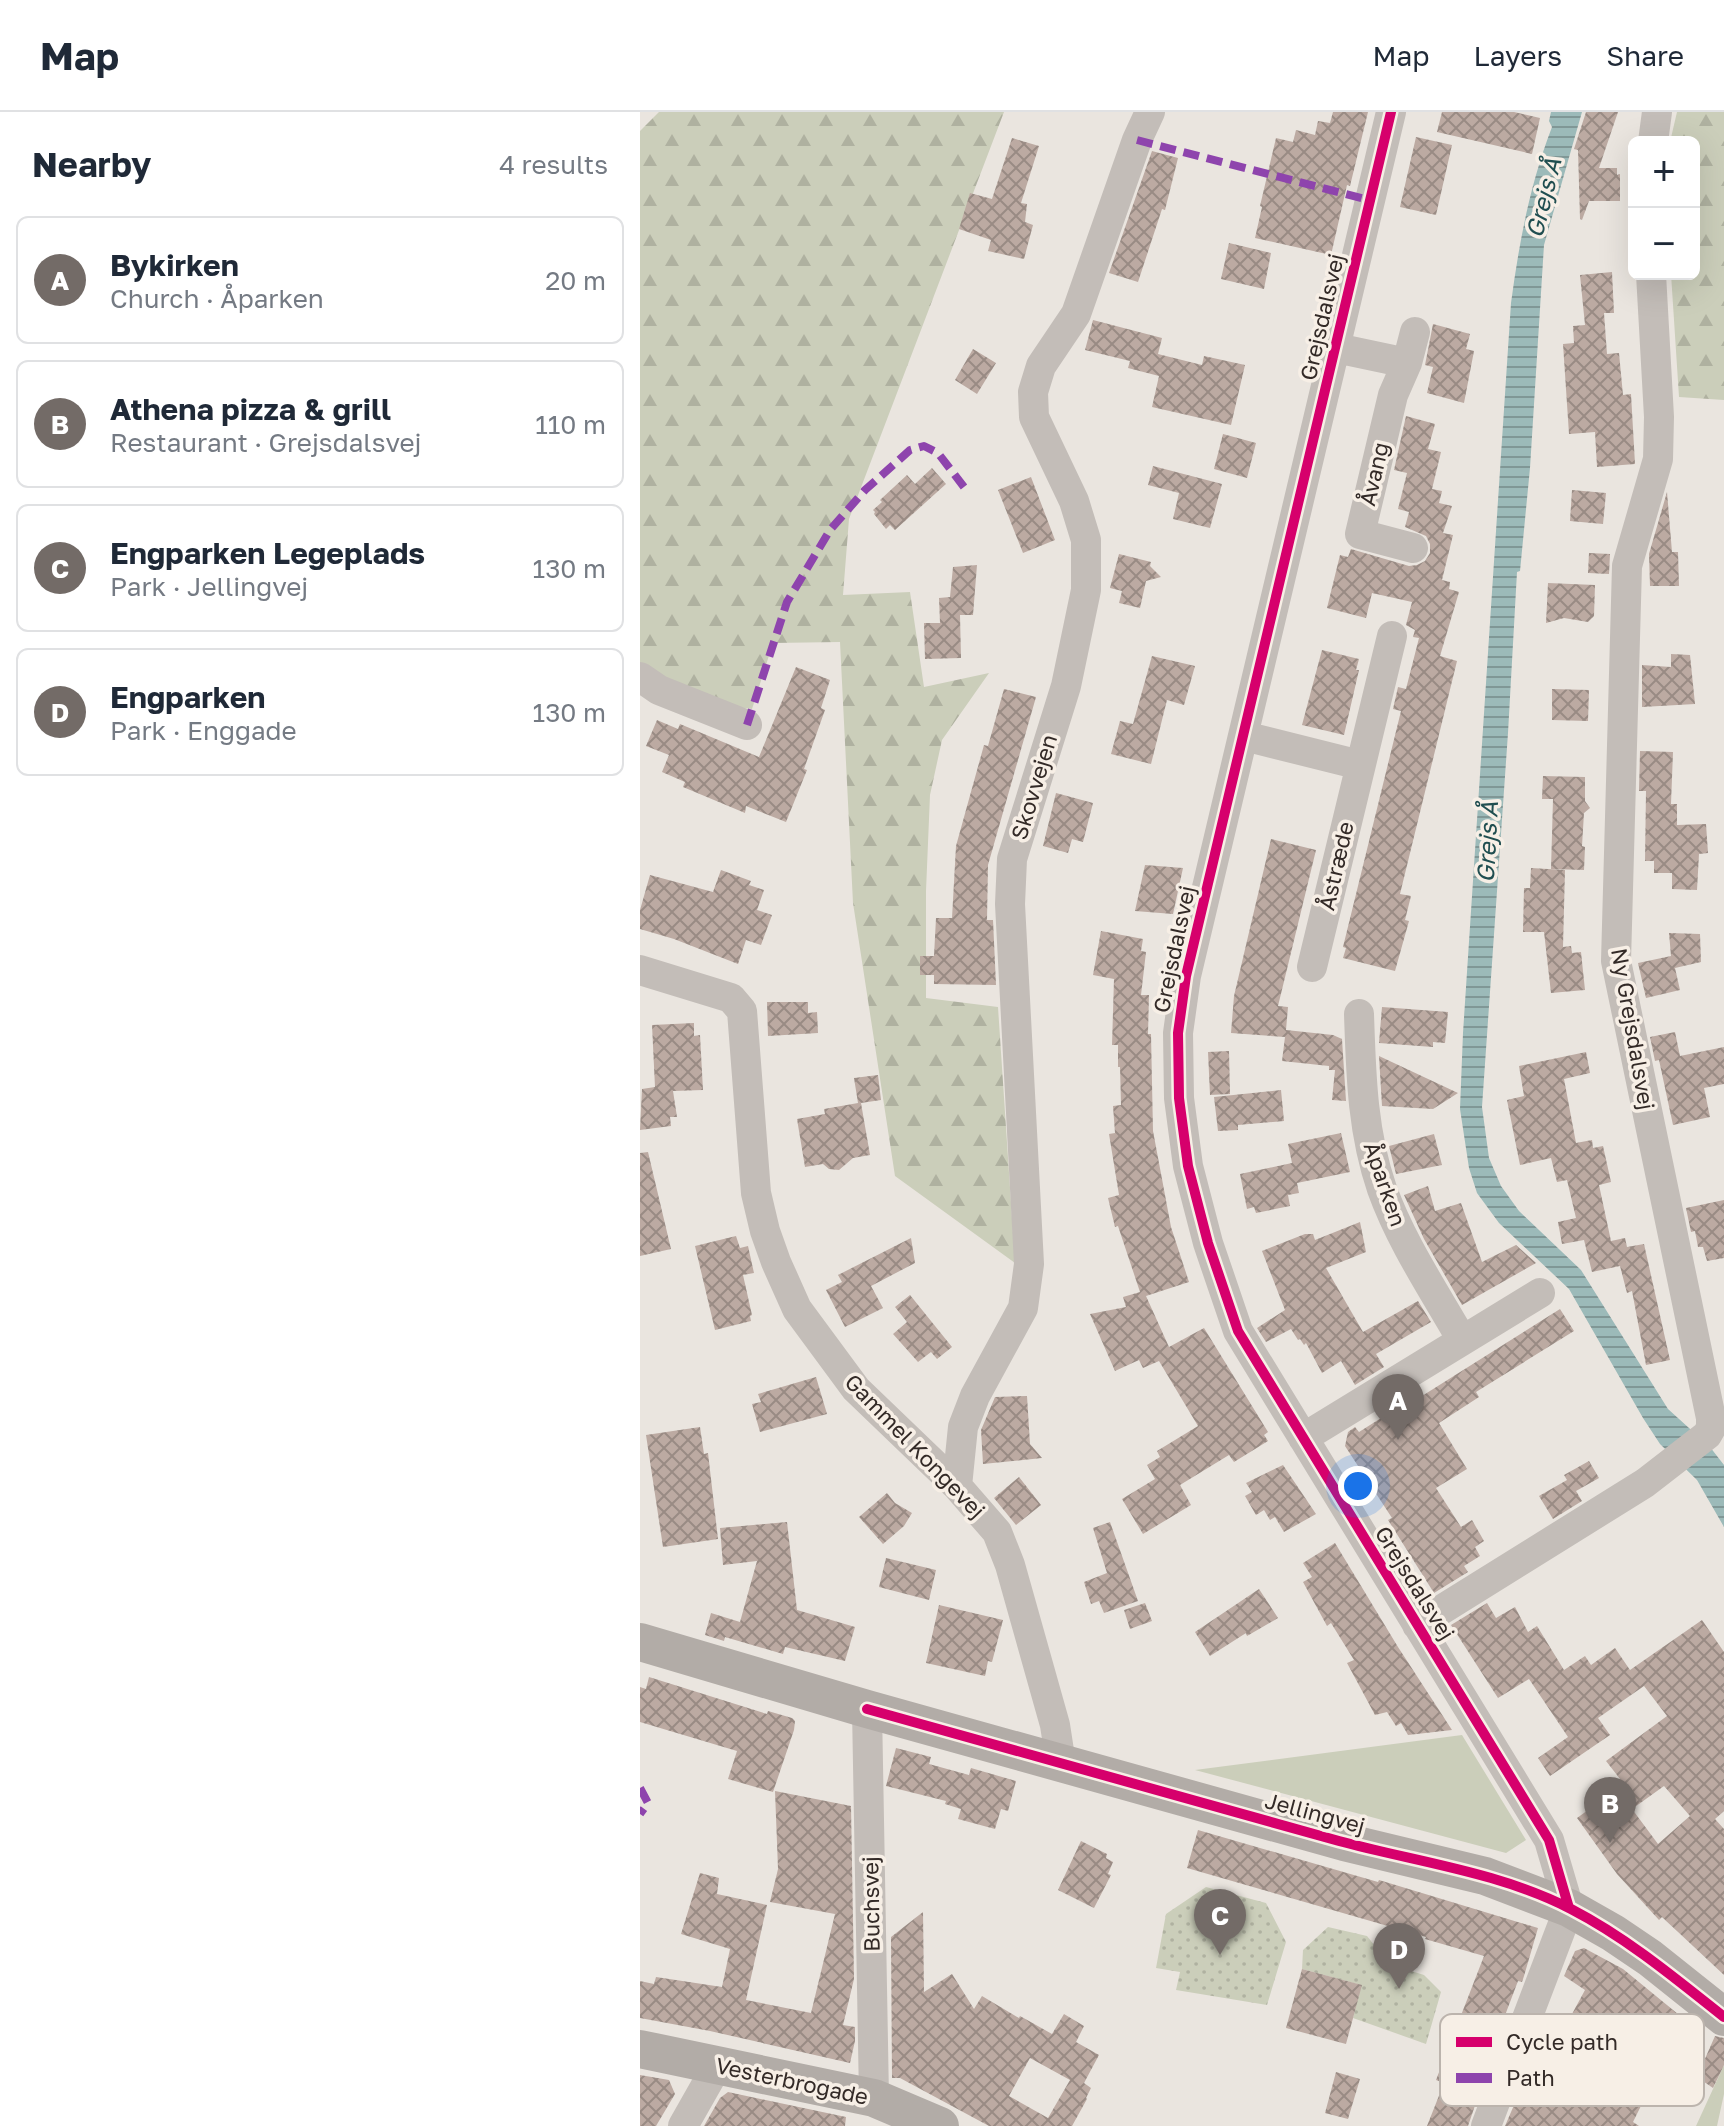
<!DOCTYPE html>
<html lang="en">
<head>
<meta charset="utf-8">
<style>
	body { margin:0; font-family:"Golos Text",sans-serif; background:#f6f6f7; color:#1f2937 }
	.controls { position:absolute; right:24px; top:24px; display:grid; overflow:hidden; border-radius:12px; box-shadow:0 8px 32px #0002 }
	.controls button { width:72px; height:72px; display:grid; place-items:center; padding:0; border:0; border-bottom:2px solid #e0e1e3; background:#fff; color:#1f2937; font:40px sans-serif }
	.you { position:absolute; left:718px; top:1374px; width:28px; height:28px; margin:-20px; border:6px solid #fff; border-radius:50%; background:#1a73e8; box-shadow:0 0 0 12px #1a73e833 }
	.badge { display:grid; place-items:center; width:52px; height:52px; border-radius:50%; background:#736b67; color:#fff; font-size:26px; font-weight:700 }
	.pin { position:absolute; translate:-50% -66px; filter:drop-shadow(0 2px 4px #0008) }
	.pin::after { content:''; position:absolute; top:42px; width:28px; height:24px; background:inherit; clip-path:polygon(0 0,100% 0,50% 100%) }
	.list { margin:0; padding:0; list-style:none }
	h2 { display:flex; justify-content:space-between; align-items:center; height:104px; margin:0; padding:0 32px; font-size:34px }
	h2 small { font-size:26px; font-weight:400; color:#747a83 }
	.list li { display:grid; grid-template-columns:52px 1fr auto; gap:24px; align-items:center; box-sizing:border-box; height:128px; margin:0 16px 16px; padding:0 16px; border:2px solid #e0e1e3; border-radius:12px }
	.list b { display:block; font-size:30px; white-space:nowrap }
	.list p { margin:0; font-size:26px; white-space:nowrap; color:#747a83 }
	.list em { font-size:26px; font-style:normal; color:#747a83 }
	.map { position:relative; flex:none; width:1084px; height:2014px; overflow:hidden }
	header { display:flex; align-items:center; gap:48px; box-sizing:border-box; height:112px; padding:0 40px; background:#fff; border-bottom:2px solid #e0e1e3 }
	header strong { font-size:38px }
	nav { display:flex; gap:44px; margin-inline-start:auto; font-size:28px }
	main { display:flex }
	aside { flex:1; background:#fff }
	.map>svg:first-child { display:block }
	.green { fill:#cbceba }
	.forest { fill:url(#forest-firs) }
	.park { fill:url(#park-dots) }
	.water { fill:url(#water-rules) }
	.building { fill:url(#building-cross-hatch); fill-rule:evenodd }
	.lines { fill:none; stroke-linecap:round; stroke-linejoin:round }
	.minor { stroke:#c3bdb8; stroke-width:30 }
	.major { stroke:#b2aca7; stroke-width:38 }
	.quiet { stroke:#8e44ad; stroke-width:8; stroke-dasharray:16 8; stroke-linecap:butt }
	.cycleway-casing { stroke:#f7efe6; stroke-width:15 }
	.cycleway { stroke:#d6006c; stroke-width:10 }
	.labels { text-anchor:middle; stroke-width:7; stroke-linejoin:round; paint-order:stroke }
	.street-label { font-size:22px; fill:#332a27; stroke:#f7efe6 }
	.water-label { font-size:24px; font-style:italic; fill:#204e50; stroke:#f7efe6 }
	.key { fill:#f7efe6; stroke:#bcb4ad; stroke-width:2 }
	.key-label { font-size:22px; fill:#332a27 }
</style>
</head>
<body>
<header>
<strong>Map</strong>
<nav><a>Map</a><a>Layers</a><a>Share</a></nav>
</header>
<main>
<aside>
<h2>Nearby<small>4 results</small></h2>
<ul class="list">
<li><span class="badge">A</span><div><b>Bykirken</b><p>Church · Åparken</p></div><em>20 m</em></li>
<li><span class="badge">B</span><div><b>Athena pizza &amp; grill</b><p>Restaurant · Grejsdalsvej</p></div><em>110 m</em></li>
<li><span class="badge">C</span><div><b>Engparken Legeplads</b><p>Park · Jellingvej</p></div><em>130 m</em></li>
<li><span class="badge">D</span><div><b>Engparken</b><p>Park · Enggade</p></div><em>130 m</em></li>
</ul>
</aside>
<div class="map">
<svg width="1084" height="2014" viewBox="0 0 1084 2014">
	<defs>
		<pattern id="forest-firs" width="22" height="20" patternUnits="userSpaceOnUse" patternTransform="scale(2)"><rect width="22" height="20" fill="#cbceba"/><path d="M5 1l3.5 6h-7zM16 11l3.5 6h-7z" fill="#afb1a0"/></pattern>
		<pattern id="park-dots" width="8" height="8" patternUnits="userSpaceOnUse" patternTransform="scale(2)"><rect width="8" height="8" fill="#cbceba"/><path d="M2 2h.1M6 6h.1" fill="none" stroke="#afb1a0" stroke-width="1.8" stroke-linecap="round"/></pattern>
		<pattern id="water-rules" width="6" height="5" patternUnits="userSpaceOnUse" patternTransform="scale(2)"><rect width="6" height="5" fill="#9cbab9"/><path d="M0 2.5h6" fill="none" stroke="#809796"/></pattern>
		<pattern id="building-cross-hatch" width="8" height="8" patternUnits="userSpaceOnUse" patternTransform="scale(2)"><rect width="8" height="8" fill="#bcaaa2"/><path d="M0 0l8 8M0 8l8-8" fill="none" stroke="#998b84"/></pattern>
	</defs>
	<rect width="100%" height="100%" fill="#eae5df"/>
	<path class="green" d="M822,1623L886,1728L866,1741L555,1658Z
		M1084,1953V1982L1077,2014H1056Z"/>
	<path class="forest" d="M19,0H364L209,407L203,483L270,480L284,575L349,561L302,628L290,683L286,779V886L358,895L375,1151L255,1064L213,791L200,530L133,531L112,597L75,592L8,559L0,550V19Z
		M1037,0H1084V288L1039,285L1031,162H1054V30H1030Z"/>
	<path class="park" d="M566,1775L626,1791L646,1830L627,1893L536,1878L540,1860L516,1856L526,1802Z
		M688,1815L727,1824L749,1852L784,1863L801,1880L786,1932L713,1906L721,1873L662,1857L663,1838Z"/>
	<path class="water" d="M911,0H942L904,133L890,356L880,459L877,460L868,621L842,995L849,1046L861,1074L879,1099L941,1158L1028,1297L1070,1335L1084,1353V1415L1057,1368L1020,1332L1003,1306L929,1177L859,1111L837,1081L829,1056L820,997L823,921L871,191C879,131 890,72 912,15L909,9Z"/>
	<path class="building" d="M693,0H728L710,74L707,73L691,143L615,126L622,95L620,94L636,26L653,30L656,18L675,23L678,9L690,11Z
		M802,0H874L900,6L892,42L797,20Z
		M946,0H978L959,56H977V63L980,62V89H949L942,108L940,107L938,38L934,37Z
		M776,25L812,33L796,103L760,95Z
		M372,26L399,34L381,91L387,92L385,110L393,113L384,147L348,139L351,128L319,117L330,81L352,87Z
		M512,39L538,46L525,98L522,97L498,170L469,161Z
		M589,131L631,141L624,177L581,167Z
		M972,160L974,201H964L967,242L979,241L983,283L991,282L995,352L957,355L955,320L929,322L923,232L934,231L933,214L945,213L940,163Z
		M453,208L522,226L518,242L562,253L564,244L605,253L591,313L512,295L519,264L488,256L490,249L445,238Z
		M793,212L830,222L826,237L834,239L824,291L787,281L793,255L785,253Z
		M333,237L356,251L337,282L315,268Z
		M766,304L795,312L788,337L801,340L792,377L802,379L799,391L812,394L803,421L813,423L802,468L810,470L809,477L819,480L800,544L817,549L760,782L771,784L765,808L769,809L755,859L703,846L706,836L703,835L761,599L753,597L758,575L766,577L779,526L773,525L775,518L766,513L772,490L732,481L726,506L687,496L700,443L708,445L711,437L769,454L777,453L785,449L790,441V432L786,424L765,415L769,400L758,397L767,361L754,358Z
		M583,322L616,331L607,366L574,357Z
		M513,354L582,372L570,416L533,407L539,381L508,373Z
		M292,356L306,372L255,418L250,413L246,417L234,402L235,400L233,398L242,390L240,388L267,363L275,372Z
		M391,365L415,428L383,441L358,378Z
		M932,378L966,381L963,412L930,409Z
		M1027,380L1032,440H1038L1039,474H1010L1009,442Z
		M949,441L970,442L969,462L948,461Z
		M479,442L511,450L510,454L521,465L506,469L500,496L479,491L482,479L470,476Z
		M337,453L333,503H320L321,546L285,547L284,511H300L299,486L310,485L313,455Z
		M908,471L955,473L954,504L948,510L924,506L906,511Z
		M682,538L719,547L716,558H719L704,623L662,613Z
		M1031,542L1050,543L1055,592L1002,595V553L1031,555Z
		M512,544L555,554L544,593L527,588L511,652L471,642L480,609L493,612Z
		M156,555L190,568L181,596L185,598L164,657L167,658L146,710L106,694L105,701L43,675L45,670L22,660L29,643L6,634L17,608L38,617L40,612L119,645Z
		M364,577L396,585L348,753L347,808H353L356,873L294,872V863H280V844H294L296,806H312L316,734L344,633L348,634Z
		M912,577L949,578L948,609L912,608Z
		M1000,639L1033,640L1031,692H1037V713L1066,712L1068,741L1059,742L1057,778L1032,777V761H1014V749H1005L1006,679H999Z
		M903,664L945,665V689L950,696L944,701L942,734L945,735L944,758L911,757L913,687H902Z
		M416,681L453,691L443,730L432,727L428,741L403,734Z
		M631,727L676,738L638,894L648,895L646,918L693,923L702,927L706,989L692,988L695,958H689V954L642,949L645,925L591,921L594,884Z
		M505,753L543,756L533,802L495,799Z
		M891,756L925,758L923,835L931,834L932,841L941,840L945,878L911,881L904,820H883L884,776H890Z
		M81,758L111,769L109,773L124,778L117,798L132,803L121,833L106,828L98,852L34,827L0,817V798L10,763L73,780Z
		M461,819L503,827L501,839L506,840L501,883H509L508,922H511L513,1019L531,1115L549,1170L506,1184L529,1235L564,1216L628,1320L624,1323L628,1329L594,1350L589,1343L540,1373L551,1393L503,1422L482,1387L515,1367L507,1353L520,1345L517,1339L558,1314L519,1249L503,1256L499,1248L475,1259L450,1202L486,1195L483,1185L500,1180L478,1114L475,1115L468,1086L479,1083L469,1022L475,1021L473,994L481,993L480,955H478V933H472L474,867L453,863Z
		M1029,821L1060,822L1061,850L1035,856L1040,878L1006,886L998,851L1031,844Z
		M127,890H168V901L177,900L178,921L128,924Z
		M742,895L808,900L805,931L793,930V935L739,931Z
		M54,911V924L60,923L63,978L33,979L37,1005H30L31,1014L0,1018L2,977L15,975L12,913Z
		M1035,920L1040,944L1084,935V972L1064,976L1070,1005L1033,1013L1019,948L1015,949L1010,925Z
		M589,939L590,982L570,983L568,940Z
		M946,940L950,961L924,967L936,1031L952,1028L953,1036L963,1034L971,1070L959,1073L971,1129L985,1126L987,1135L1004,1132L1030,1248L1006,1253L992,1179L987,1181L980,1154L952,1160L944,1128L922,1132L918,1110L936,1106L927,1068L917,1070L911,1046L880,1053L867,988L884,984L879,954Z
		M739,944L818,981L793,997L742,994Z
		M238,963L241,988L221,991L230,1043L213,1046L199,1058L189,1057L183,1052L165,1055L157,1007L185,1002L184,997L218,991L214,966Z
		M641,978L644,1009L598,1013V1018L578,1019L574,985Z
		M701,1021L710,1060L657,1071L659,1081L648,1083L650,1094L616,1101L614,1095L607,1097L600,1062L652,1051L648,1032Z
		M794,1022L802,1053L756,1062L749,1034Z
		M8,1040L31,1137L0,1144V1041Z
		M788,1074L795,1099L821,1091L842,1150L876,1133L896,1151L822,1193L784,1127L764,1083Z
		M1084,1088V1146L1067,1149L1063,1135H1058L1055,1119L1051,1120L1046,1096Z
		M720,1110L726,1140L686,1156L723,1220L778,1189L791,1210L736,1242L744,1255L715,1273L701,1249L682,1261L666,1231L664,1233L660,1227L658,1228L651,1217L626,1230L617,1216L645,1198L622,1139L665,1122H673L675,1128Z
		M96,1124L100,1136L108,1134L114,1161L103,1163L112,1203L110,1204L111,1209L75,1218L55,1134Z
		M271,1126L275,1151L231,1174L243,1196L205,1215L186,1178L202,1170L198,1163Z
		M270,1183L312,1235L297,1247L291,1240L278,1250L253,1222L267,1210L255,1195Z
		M920,1197L934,1219L836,1280L839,1285L799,1311L827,1357L796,1376L821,1415L832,1408L844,1429L835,1435L840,1444L824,1454L828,1460L794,1481L748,1408L752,1406L705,1334L708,1320L715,1315L719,1320L779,1282L782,1284Z
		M176,1265L187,1302L120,1320L112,1292L121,1290L118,1282Z
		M387,1284L390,1332L402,1346L343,1352L341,1318L355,1285Z
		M60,1315L64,1342L68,1341L78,1427L23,1435L6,1323Z
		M949,1349L959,1366L936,1379L942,1389L913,1407L899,1384L927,1368L924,1363Z
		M643,1353L676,1402L644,1420L635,1405L630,1408L624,1398L616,1403L605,1384L612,1380L606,1371Z
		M379,1365L401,1393L376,1413L354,1386Z
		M247,1381L255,1391L272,1401L264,1414L243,1432L219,1405Z
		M147,1410L157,1498L215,1515L205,1549L145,1535L143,1542L85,1525L84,1529L65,1523L71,1501L100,1510L117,1449L83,1453L80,1416Z
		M470,1410L498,1489L464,1501L459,1489L451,1492L444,1470L467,1461L453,1416Z
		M695,1431L758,1535L812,1618L768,1623L761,1611L756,1614L747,1600L735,1603L707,1551L714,1548L691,1511L687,1514L663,1470L672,1465L663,1451Z
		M246,1446L296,1458L289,1488L239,1475Z
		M619,1477L638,1506L607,1524L606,1521L570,1544L555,1520Z
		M505,1491L512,1509L490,1517L484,1498Z
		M847,1491L856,1506L875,1495L888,1520L897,1514L924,1558L945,1544L951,1553L975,1536L990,1558L1062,1508L1084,1540V1699L1075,1707L1084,1717V1863L1022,1805L1019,1808L977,1762L937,1706L984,1672L966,1649L1027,1604L1004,1574L958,1606L970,1623L910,1664L898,1646L928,1625L889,1567L858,1586L811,1513ZM1024,1674L1050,1704L1018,1732L992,1697Z
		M299,1493L363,1508L352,1550L348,1549L345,1564L286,1551Z
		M9,1565L127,1602L128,1599L152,1606L155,1609L154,1618L133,1680L88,1667L97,1639L0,1610V1575L6,1577Z
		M256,1636L291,1645L289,1652L329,1663L331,1656L376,1669L368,1699L361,1697L355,1717L318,1707L321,1697L305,1692L306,1689L246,1674Z
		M135,1679L211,1694L214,1867L203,1913L215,1915V1929L210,1951L70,1919L0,1906V1869L14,1872L16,1865L82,1875L90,1837L41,1822L60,1761L79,1766L77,1782L127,1793L106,1888L171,1901L195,1802L130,1790L138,1757Z
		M558,1718L738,1770L739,1768L898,1816L884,1864L882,1870L878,1869L839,1972L842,1973L828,2014H787L804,1971L796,1968L844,1844L785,1827L786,1825L547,1756Z
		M441,1729L467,1742L466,1746L473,1750L468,1762L471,1763L454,1796L418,1778Z
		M283,1800L284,1880L312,1862L334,1897L342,1884L379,1906L380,1904L412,1922L424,1902L444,1914L436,1930L459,1943L444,1971L451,1976L446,1986L447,1987L432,2014H349L260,1966H252L251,1825ZM390,1946L430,1968L408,2006L369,1984Z
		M944,1836L983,1857L1044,1907L993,2010L999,2014H865L890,1956L899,1959L913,1925L918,1928L945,1878L924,1864L935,1839ZM968,1902L999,1927L967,1992L933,1969Z
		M662,1857L722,1873L706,1932L646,1916Z
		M1075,1924L1084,1926V1953L1073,1976L1057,1965Z
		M696,1960L720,1967L708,2007L685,2001Z
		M0,1963L29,1968L35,1982L16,2014H0Z
		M88,1980L206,2005L205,2014H64L80,1986Z"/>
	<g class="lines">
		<path class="minor" d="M751,0L546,864L538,921L539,986L548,1054L568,1131L598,1219L909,1728L929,1796L846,2014
			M1013,30L1017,0
			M696,236L767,251
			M773,436L720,422L753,283L767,251L775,220
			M0,565L19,578L107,613
			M604,624L720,653
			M672,855L752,524
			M0,858L91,886L102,899L116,1081L125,1119L136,1150L157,1197L216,1277L317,1374L357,1420L370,1453L415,1613L421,1652
			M719,902C721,961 722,1019 742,1077C761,1130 794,1179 822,1228
			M663,1326L900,1181
			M317,1374L323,1315L335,1284L383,1196L389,1152L370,792L372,747L426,574L446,478V428L434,389L394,305L393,280L401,254L436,202L497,28L510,0
			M777,1513L1005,1371L1067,1323L1071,1316V1306L976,849L987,454L1018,347L1019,305L1011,162
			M227,1597L234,1986
			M43,2014L77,1954"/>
		<path class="major" d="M0,1530L227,1597L704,1730L845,1764L929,1796L973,1821L1010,1846L1084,1905
			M0,1937L234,1986L300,2014"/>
		<path class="quiet" d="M497,28L729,88
			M107,613L147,490L190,418L225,378L259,348L270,338L284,334L298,341L324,375
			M0,1676L8,1691L0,1702"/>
		<defs>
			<path id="cycleway" d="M751,0L546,864L538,921L539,986L548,1054L568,1131L598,1219L909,1728L929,1796
				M227,1597C385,1642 542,1686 699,1729C777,1750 859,1760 931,1797C987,1826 1035,1866 1084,1905"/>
		</defs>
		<use href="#cycleway" class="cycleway-casing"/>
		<use href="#cycleway" class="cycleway"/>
	</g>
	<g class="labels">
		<g class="street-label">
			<text transform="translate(682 205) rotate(-77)" y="8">Grejsdalsvej</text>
			<text transform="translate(734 362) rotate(-77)" y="8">Åvang</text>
			<text transform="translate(394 675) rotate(-73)" y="8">Skovvejen</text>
			<text transform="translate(696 754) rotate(-77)" y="8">Åstræde</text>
			<text transform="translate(534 837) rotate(-78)" y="8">Grejsdalsvej</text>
			<text transform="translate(993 917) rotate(80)" y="8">Ny Grejsdalsvej</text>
			<text transform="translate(745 1072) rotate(71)" y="8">Åparken</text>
			<text transform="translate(275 1334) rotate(46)" y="8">Gammel Kongevej</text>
			<text transform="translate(775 1471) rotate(58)" y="8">Grejsdalsvej</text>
			<text transform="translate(675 1701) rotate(15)" y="8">Jellingvej</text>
			<text transform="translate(231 1792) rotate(-91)" y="8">Buchsvej</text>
			<text transform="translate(152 1969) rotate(12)" y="8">Vesterbrogade</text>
		</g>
		<g class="water-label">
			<text transform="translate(904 86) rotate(-76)" y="8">Grejs Å</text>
			<text transform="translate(848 730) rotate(-87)" y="8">Grejs Å</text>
		</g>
	</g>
	<rect x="800" y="1902" width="264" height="92" rx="12" class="key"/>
	<rect x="816" y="1925" width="36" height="10" fill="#d6006c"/>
	<rect x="816" y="1961" width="36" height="10" fill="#8e44ad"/>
	<g class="key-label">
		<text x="866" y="1938">Cycle path</text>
		<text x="866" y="1974">Path</text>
	</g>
</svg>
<div class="controls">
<button>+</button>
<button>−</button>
</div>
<div class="you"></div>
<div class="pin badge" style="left:758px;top:1328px">A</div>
<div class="pin badge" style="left:970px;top:1731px">B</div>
<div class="pin badge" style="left:580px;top:1843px">C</div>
<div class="pin badge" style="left:759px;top:1877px">D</div>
</div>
</main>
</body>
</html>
